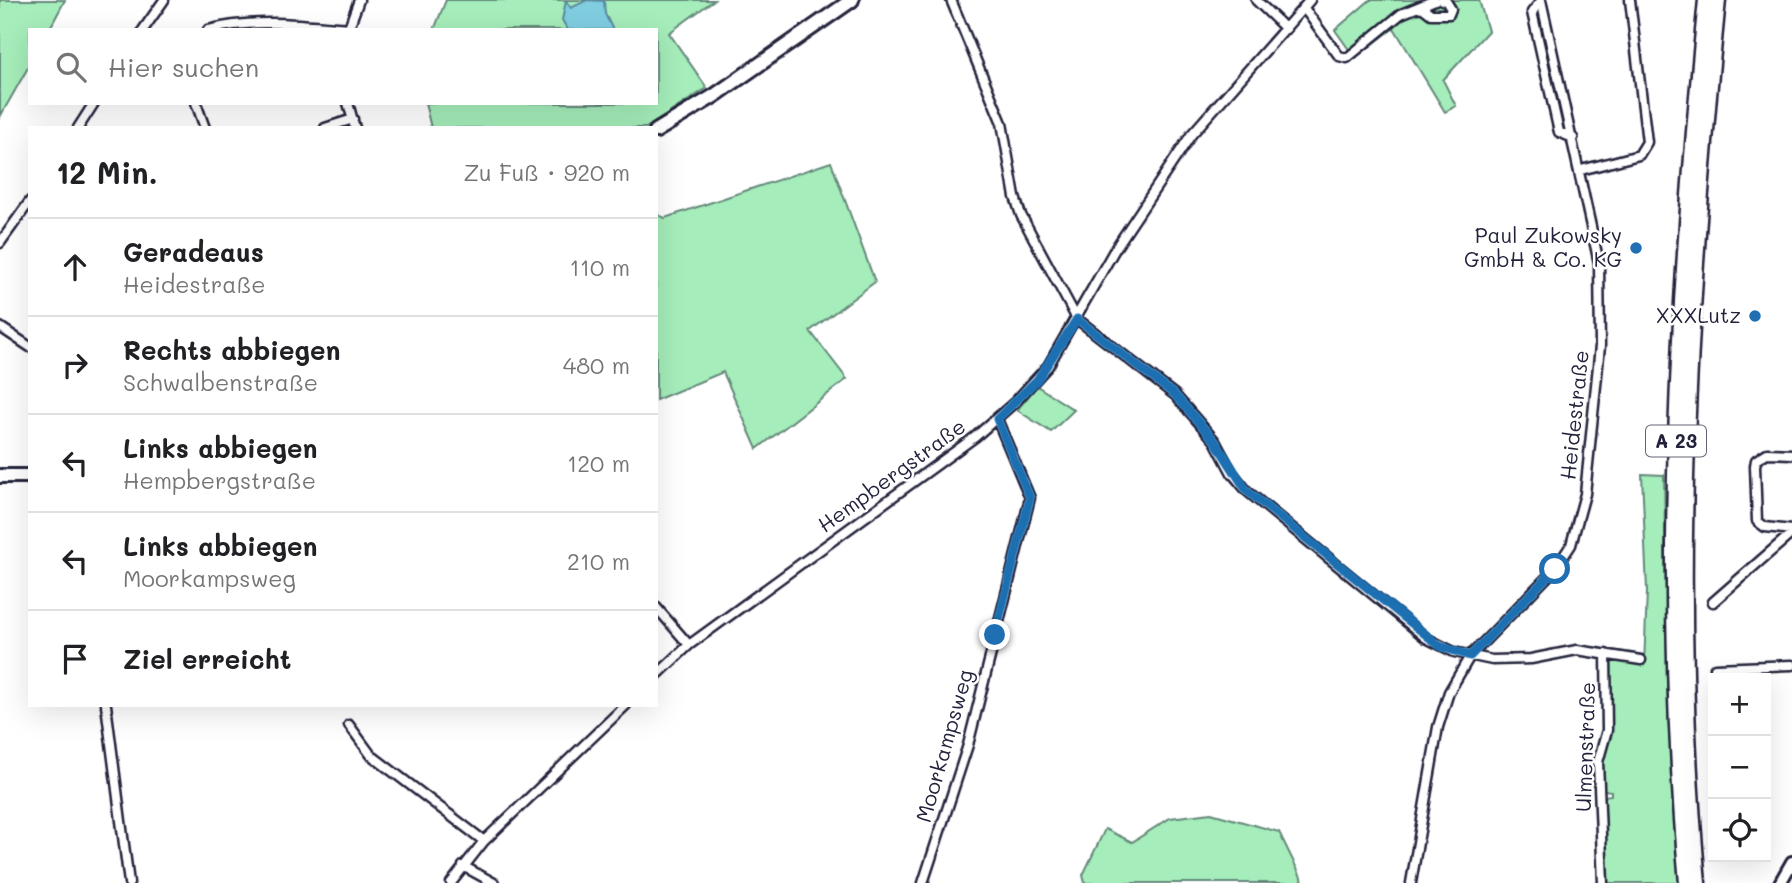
<!DOCTYPE html>
<html lang="de">
<head>
<meta charset="utf-8">
<style>
	body { margin:0; font-family:Mali,sans-serif; background:#f2f2f2; color:#202124 }
	.controls { position:absolute; right:21px; bottom:21px; display:grid; overflow:hidden; border-radius:0px; box-shadow:0 7px 28px #0002 }
	.controls button { width:63px; height:63px; display:grid; place-items:center; padding:0; border:0; border-bottom:2px solid #e0e0e0; background:#fff; color:#202124; font:35px sans-serif }
	.stop { position:absolute; width:21px; height:21px; margin:-16px; border:5px solid #1f6fb2; border-radius:50%; background:#fff }
	.stop.end { background:#1f6fb2; border-color:#fff; box-shadow:0 2px 7px #0008 }
	.list { margin:0; padding:0; list-style:none }
	h2 { display:flex; justify-content:space-between; align-items:center; height:91px; margin:0; padding:0 28px; font-size:30px }
	h2 small { font-size:23px; font-weight:400; color:#757577 }
	.list li { display:grid; grid-template-columns:46px 1fr auto; gap:21px; align-items:center; box-sizing:border-box; height:98px; padding:0 28px; border-top:2px solid #e0e0e0 }
	.list b { display:block; font-size:26px; white-space:nowrap }
	.list p { margin:0; font-size:23px; white-space:nowrap; color:#757577 }
	.list em { font-size:23px; font-style:normal; color:#757577 }
	.icon { flex:none; width:38px; height:38px; fill:none; stroke:currentColor; stroke-width:2; stroke-linecap:round; stroke-linejoin:round }
	.map { position:relative; flex:none; width:1792px; height:883px; overflow:hidden }
	.search { position:absolute; background:#fff; box-shadow:0 7px 28px #0002; left:28px; top:28px; width:630px; height:77px; display:flex; align-items:center; gap:18px; box-sizing:border-box; padding:0 24px; border-radius:0px; color:#757577; font-size:26px }
	.panel { position:absolute; background:#fff; box-shadow:0 7px 28px #0002; left:28px; top:126px; width:630px; height:581px; border-radius:0px }
	.map>svg:first-child { display:block }
	.green { fill:#a5edba; stroke:#64887a; stroke-width:2 }
	.water { fill:#80cde0; stroke:#5a899e; stroke-width:2 }
	.lines { fill:none; stroke-linecap:round; stroke-linejoin:round }
	.minor-casing { stroke:#22223b; stroke-width:13 }
	.tertiary-casing { stroke:#22223b; stroke-width:16 }
	.secondary-casing { stroke:#22223b; stroke-width:18 }
	.motorway-casing { stroke:#22223b; stroke-width:19 }
	.minor { stroke:#fff; stroke-width:8 }
	.tertiary { stroke:#fff; stroke-width:10 }
	.secondary { stroke:#fff; stroke-width:12 }
	.motorway { stroke:#fff; stroke-width:14 }
	.route { stroke:#1f6fb2; stroke-width:9 }
	.poi-dot { fill:#1f6fb2; stroke:#fff; stroke-width:2.5 }
	.labels { text-anchor:middle; stroke-width:5; stroke-linejoin:round; paint-order:stroke }
	.shield { fill:#fff; stroke:#646476; stroke-width:2 }
	.shield-label { font-size:19px; font-weight:bold; fill:#22223b }
	.poi-label { font-size:21px; fill:#22223b; stroke:#fff; text-anchor:end }
	.street-label { font-size:21px; fill:#22223b; stroke:#fff }
</style>
</head>
<body>
<div class="map">
<svg width="1792" height="883" viewBox="0 0 1792 883">
	<rect width="100%" height="100%" fill="#fff"/>
	<filter id="ink" filterUnits="userSpaceOnUse"><feTurbulence type="fractalNoise" baseFrequency=".0143" numOctaves="2"/><feDisplacementMap in="SourceGraphic" scale="14" xChannelSelector="R" yChannelSelector="G"/><feConvolveMatrix kernelMatrix="1 2 1 2 8 2 1 2 1" color-interpolation-filters="sRGB"/></filter>
	<g filter="url(#ink)">
		<path class="green" d="M0,0H65L49,30H30V64L0,117Z
			M446,0H714L669,33L707,88L646,128H431L425,103H656V30H434Z
			M1370,0H1479L1488,31L1443,80L1456,106L1445,112L1394,28L1355,58L1335,30Z
			M831,162L875,282L810,331L847,379L757,449L723,372L656,400V214L665,218Z
			M1037,386L1074,410L1051,432L1017,410Z
			M1642,474L1664,475L1668,710L1679,883H1608L1604,796L1611,795V791L1604,790L1603,757L1611,737V660L1644,665L1647,591Z
			M1211,813L1279,832L1304,883H1085L1083,875L1105,829L1132,842L1170,818Z"/>
		<path class="water" d="M587,0L604,1L605,14L613,30H568L562,20L566,1L571,8Z"/>
		<g class="lines">
			<defs>
				<path id="minor" d="M951,0L1002,123L1015,197L1021,215L1077,319L1175,395L1215,441L1232,473L1247,491L1426,638L1454,652L1492,660L1531,659L1577,650L1641,660
					M1256,0L1286,29
					M1541,1L1532,12L1559,132L1573,138
					M1304,8L1339,56L1347,58L1401,14L1435,0
					M1418,8L1422,7L1431,14H1449L1451,9L1446,1L1442,0
					M143,30L164,0
					M208,30C253,18 303,24 349,28
					M348,30L359,0
					M196,103L205,128
					M348,103L355,128
					M78,128L94,103
					M325,128L353,119
					M1581,170L1639,155L1647,142L1630,0
					M0,243L30,201
					M0,327L30,347
					M1792,454L1767,453L1756,460L1755,466L1757,521L1765,527L1792,530
					M1713,602L1792,533
					M656,607L689,645
					M656,676L689,645L975,437L1015,402L1048,366L1115,249L1191,135L1310,0
					M1715,678V668L1792,665
					M106,705L129,883
					M349,725L371,755L484,841
					M463,866L494,883
					M451,883L484,841L626,705
					M923,883L968,745L1030,498L997,419
					M1411,883L1438,727L1449,692L1470,656L1555,569L1571,545L1585,494L1600,346L1599,263L1541,0
					M1603,883L1598,762L1607,730L1606,654"/>
				<path id="tertiary" d="M1780,883L1792,862"/>
				<path id="secondary" d="M656,131L714,96L852,0
					M0,476H30"/>
				<path id="motorway" d="M1687,883C1661,589 1677,293 1706,0
					M1698,883C1671,589 1689,293 1718,0"/>
			</defs>
			<use href="#minor" class="minor-casing"/>
			<use href="#tertiary" class="tertiary-casing"/>
			<use href="#secondary" class="secondary-casing"/>
			<use href="#motorway" class="motorway-casing"/>
			<use href="#minor" class="minor"/>
			<use href="#tertiary" class="tertiary"/>
			<use href="#secondary" class="secondary"/>
			<use href="#motorway" class="motorway"/>
		</g>
	</g>
	<g class="lines" filter="url(#ink)">
		<path class="route" d="M995,635L1030,498L997,419L1037,380L1077,319L1175,395L1215,441L1247,491L1440,646L1470,656L1555,569"/>
	</g>
	<g class="poi-dot">
		<circle cx="1636" cy="248" r="7"/>
		<circle cx="1755" cy="316" r="7"/>
	</g>
	<g class="labels">
		<rect class="shield" x="1646" y="425.5" width="60" height="31" rx="5"/>
		<g class="shield-label">
			<text x="1676" y="448">A 23</text>
		</g>
		<g class="poi-label">
			<text x="1622" y="243">Paul Zukowsky<tspan x="1622" dy="24">GmbH &amp; Co. KG</tspan></text>
			<text x="1741" y="323">XXXLutz</text>
		</g>
		<g class="street-label">
			<text transform="translate(1575 415) rotate(-84)" y="7">Heidestraße</text>
			<text transform="translate(892 476) rotate(-36)" y="7">Hempbergstraße</text>
			<text transform="translate(945 746) rotate(-74)" y="7">Moorkampsweg</text>
			<text transform="translate(1586 747) rotate(-88)" y="7">Ulmenstraße</text>
		</g>
	</g>
</svg>
<div class="controls">
<button>+</button>
<button>−</button>
<button><svg class="icon" aria-label="locate" viewBox="0 0 24 24"><circle cx="12" cy="12" r="6"/><path d="M12 2v4M12 18v4M2 12h4M18 12h4"/></svg></button>
</div>
<div class="stop" style="left:1555px;top:569px"></div>
<div class="stop end" style="left:995px;top:635px"></div>
<div class="search"><svg class="icon" aria-label="search" viewBox="0 0 24 24"><circle cx="10" cy="10" r="6"/><path d="M15 15l6 6"/></svg>Hier suchen</div>
<section class="panel">
<h2>12 Min.<small>Zu Fuß · 920 m</small></h2>
<ul class="list">
<li><svg class="icon" aria-label="ahead" viewBox="0 0 24 24"><path d="M12 20V5M6 11l6-6 6 6"/></svg><div><b>Geradeaus</b><p>Heidestraße</p></div><em>110 m</em></li>
<li><svg class="icon" aria-label="right" viewBox="0 0 24 24"><path d="M7 20v-9h11M14 6l5 5-5 5"/></svg><div><b>Rechts abbiegen</b><p>Schwalbenstraße</p></div><em>480 m</em></li>
<li><svg class="icon" aria-label="left" viewBox="0 0 24 24"><path d="M17 20v-9H6M10 6l-5 5 5 5"/></svg><div><b>Links abbiegen</b><p>Hempbergstraße</p></div><em>120 m</em></li>
<li><svg class="icon" aria-label="left" viewBox="0 0 24 24"><path d="M17 20v-9H6M10 6l-5 5 5 5"/></svg><div><b>Links abbiegen</b><p>Moorkampsweg</p></div><em>210 m</em></li>
<li><svg class="icon" aria-label="arrive" viewBox="0 0 24 24"><path d="M6 21V4h12l-3 4 3 4H6"/></svg><div><b>Ziel erreicht</b></div></li>
</ul>
</section>
</div>
</body>
</html>
